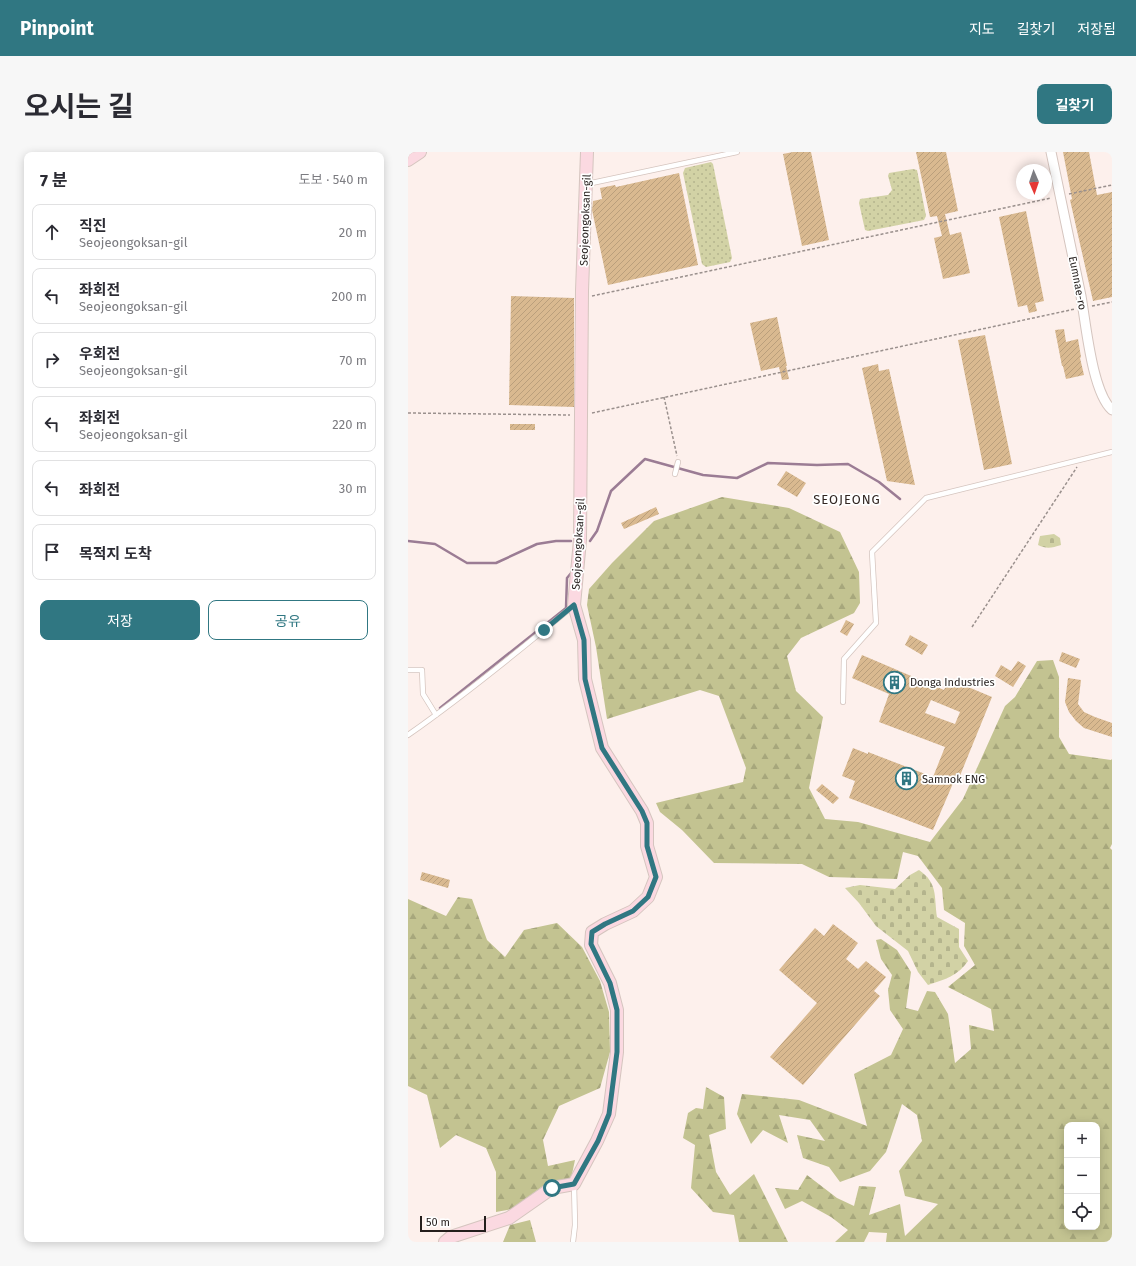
<!DOCTYPE html>
<html lang="ko">
<head>
<meta charset="utf-8">
<style>
	body { margin:0; font-family:"Fira Sans","Noto Sans KR",sans-serif; background:#f7f7f7; color:#2b2b33 }
	.controls { position:absolute; right:12px; bottom:12px; display:grid; overflow:hidden; border-radius:8px; box-shadow:0 2px 10px #0003 }
	.controls button { width:36px; height:36px; display:grid; place-items:center; padding:0; border:0; border-bottom:1px solid #e1e1e2; background:#fff; color:#2b2b33; font:20px sans-serif }
	.compass { position:absolute; left:608px; top:12px; width:36px; height:36px; border-radius:50%; background:#fff; box-shadow:0 2px 10px #0003; rotate:178deg }
	.scale { position:absolute; left:12px; bottom:10px; width:66px; box-sizing:border-box; padding-left:4px; border:2px solid #241e1c; border-top:0; font-size:11px; line-height:14px; white-space:nowrap; color:#241e1c; -webkit-text-stroke:3px #fff; paint-order:stroke }
	.stop { position:absolute; width:12px; height:12px; margin:-9px; border:3px solid #307782; border-radius:50%; background:#fff }
	.stop.end { background:#307782; border-color:#fff; box-shadow:0 1px 4px #0008 }
	.list { margin:0; padding:0; list-style:none }
	h2 { display:flex; justify-content:space-between; align-items:center; height:52px; margin:0; padding:0 16px; font-size:17px }
	h2 small { font-size:13px; font-weight:400; color:#7c7c81 }
	.list li { display:grid; grid-template-columns:26px 1fr auto; gap:12px; align-items:center; box-sizing:border-box; height:56px; margin:0 8px 8px; padding:0 8px; border:1px solid #e1e1e2; border-radius:8px }
	.list b { display:block; font-size:15px; white-space:nowrap }
	.list p { margin:0; font-size:13px; white-space:nowrap; color:#7c7c81 }
	.list em { font-size:13px; font-style:normal; color:#7c7c81 }
	.actions { display:flex; gap:8px; padding:12px 16px }
	.actions a { flex:1; padding:9px 0; border:1px solid #307782; border-radius:8px; text-align:center; font-size:14px; color:#307782 }
	.actions .main { background:#307782; color:#fff }
	.icon { flex:none; width:22px; height:22px; fill:none; stroke:currentColor; stroke-width:2; stroke-linecap:round; stroke-linejoin:round }
	.map { position:relative; flex:none; width:704px; height:1090px; overflow:hidden; border-radius:8px }
	header { display:flex; align-items:center; gap:24px; box-sizing:border-box; height:56px; padding:0 20px; background:#307782; color:#fff }
	header strong { font-size:19px }
	nav { display:flex; gap:22px; margin-inline-start:auto; font-size:14px }
	.intro { display:flex; align-items:center; justify-content:space-between; box-sizing:border-box; height:96px; padding:0 24px }
	h1 { margin:0; font-size:28px }
	.button { padding:10px 18px; border-radius:8px; background:#307782; color:#fff; font-size:14px; font-weight:700 }
	main { display:flex; gap:24px; padding:0 24px }
	aside { flex:1; background:#fff; border-radius:8px; box-shadow:0 2px 10px #0003 }
	.map>svg:first-child { display:block }
	.grass { fill:url(#grass-dots) }
	.forest { fill:url(#forest-firs); fill-rule:evenodd }
	.cemetery { fill:url(#cemetery-stones) }
	.lines { fill:none; stroke-linecap:round; stroke-linejoin:round }
	.stream { stroke:#9b7c94; stroke-width:2.5 }
	.building { fill:url(#building-hatch); fill-rule:evenodd }
	.lane-casing { stroke:#d5c5bf; stroke-width:6 }
	.street-casing { stroke:#d5c5bf; stroke-width:11 }
	.secondary-casing { stroke:#d5c5bf; stroke-width:14 }
	.path { stroke:#9a908d; stroke-width:1.5; stroke-dasharray:3 2; stroke-linecap:butt }
	.lane { stroke:#fff; stroke-width:4.5 }
	.street { stroke:#fff; stroke-width:9 }
	.secondary { stroke:#fbd9e1; stroke-width:12 }
	.route { stroke:#307782; stroke-width:5 }
	.labels { text-anchor:middle; stroke-width:3.5; stroke-linejoin:round; paint-order:stroke }
	.street-label { font-size:11px; fill:#241e1c; stroke:#fff }
	.poi-label { font-size:11px; fill:#241e1c; stroke:#fff; text-anchor:start }
	.quarter-label { font-size:13px; letter-spacing:1px; fill:#322622; stroke:#fff }
</style>
</head>
<body>
<header>
<strong>Pinpoint</strong>
<nav><a>지도</a><a>길찾기</a><a>저장됨</a></nav>
</header>
<div class="intro"><h1>오시는 길</h1><a class="button">길찾기</a></div>
<main>
<aside>
<h2>7 분<small>도보 · 540 m</small></h2>
<ul class="list">
<li><svg class="icon" aria-label="ahead" viewBox="0 0 24 24"><path d="M12 20V5M6 11l6-6 6 6"/></svg><div><b>직진</b><p>Seojeongoksan-gil</p></div><em>20 m</em></li>
<li><svg class="icon" aria-label="left" viewBox="0 0 24 24"><path d="M17 20v-9H6M10 6l-5 5 5 5"/></svg><div><b>좌회전</b><p>Seojeongoksan-gil</p></div><em>200 m</em></li>
<li><svg class="icon" aria-label="right" viewBox="0 0 24 24"><path d="M7 20v-9h11M14 6l5 5-5 5"/></svg><div><b>우회전</b><p>Seojeongoksan-gil</p></div><em>70 m</em></li>
<li><svg class="icon" aria-label="left" viewBox="0 0 24 24"><path d="M17 20v-9H6M10 6l-5 5 5 5"/></svg><div><b>좌회전</b><p>Seojeongoksan-gil</p></div><em>220 m</em></li>
<li><svg class="icon" aria-label="left" viewBox="0 0 24 24"><path d="M17 20v-9H6M10 6l-5 5 5 5"/></svg><div><b>좌회전</b></div><em>30 m</em></li>
<li><svg class="icon" aria-label="arrive" viewBox="0 0 24 24"><path d="M6 21V4h12l-3 4 3 4H6"/></svg><div><b>목적지 도착</b></div></li>
</ul>
<div class="actions"><a class="main">저장</a><a>공유</a></div>
</aside>
<div class="map">
<svg width="704" height="1090" viewBox="0 0 704 1090">
	<defs>
		<pattern id="grass-dots" width="8" height="8" patternUnits="userSpaceOnUse"><rect width="8" height="8" fill="#d2d2a5"/><path d="M2 2h.1M6 6h.1" fill="none" stroke="#b4b48d" stroke-width="1.8" stroke-linecap="round"/></pattern>
		<pattern id="forest-firs" width="22" height="20" patternUnits="userSpaceOnUse"><rect width="22" height="20" fill="#c3c391"/><path d="M5 1l3.5 6h-7zM16 11l3.5 6h-7z" fill="#a7a77c"/></pattern>
		<pattern id="cemetery-stones" width="16" height="16" patternUnits="userSpaceOnUse"><rect width="16" height="16" fill="#d2d2a5"/><path d="M2 7V4a2 2 0 0 1 4 0v3zM10 15v-3a2 2 0 0 1 4 0v3z" fill="#b4b48d"/></pattern>
		<pattern id="building-hatch" width="6" height="6" patternUnits="userSpaceOnUse"><rect width="6" height="6" fill="#d9b990"/><path d="M-1 1l2-2M0 6l6-6M5 7l2-2" fill="none" stroke="#ba9f7c"/></pattern>
	</defs>
	<rect width="100%" height="100%" fill="#fdf0ec"/>
	<path class="grass" d="M303,10L305,12L324,106L322,110L298,115L294,112L275,21L277,16Z
		M505,17L509,18L518,64L516,68L460,79L457,78L451,51L452,47L480,43L484,38L480,24L481,21Z"/>
	<path class="forest" d="M314,345L381,356L432,380L451,420L452,451L446,461L393,486L379,504L388,539L415,565L401,636L417,667L450,670L522,690L555,647L597,554L607,545L629,509L645,508L651,525V585L661,602L703,608L704,607V692L702,696L704,698V1090H478L479,1081L461,1080L456,1090H427L440,1078L423,1065L394,1049L377,1057L367,1036L390,1038L399,1023L429,1046L446,1054L451,1034L468,1035L461,1063L492,1052L497,1084L530,1052L497,1044L491,1019L514,989L509,963L494,952L478,1000L462,1019L432,1030L421,1015L395,1006L389,983L417,989L402,968L371,963L380,991L355,978L343,992L329,962L334,942L391,948L459,974L446,922L483,903L495,877L482,858L480,838L484,823L473,807L468,788L473,787L489,798L503,820L498,856L510,859L519,839L527,840L540,862L547,911L563,897L561,873L586,879L583,857L540,835L567,813L556,794L557,771L536,758L534,736L510,704L495,700L489,727L421,725L394,712L306,711L274,678L252,660L248,651L335,630L338,616L311,544L292,538L199,567L188,495L179,453L181,437L204,411L246,369ZM659,973H689V1075H659Z
		M50,745L64,747L79,788L97,805L116,778L149,771L174,795L192,829L201,860L202,900L192,936L151,954L135,988L140,1014L167,1008L163,1027L139,1031L104,1057L88,1060V1020L78,996L48,983L32,996L19,943L0,934V747L38,764Z
		M298,935L316,945L318,977L301,983L308,1020L322,1043L346,1022L380,1090H331L326,1063L305,1060L283,1036L287,993L275,986L280,961L288,956L295,957Z
		M122,1068L128,1090H95L102,1073Z"/>
	<path class="cemetery" d="M646,382L652,386L653,393C644,396 638,397 630,393L632,384Z
		M511,718C530,731 526,744 529,765L551,777V795L560,809C551,823 536,828 520,833L510,820L500,799L468,774L451,751L437,736L452,733L487,737L502,723Z"/>
	<g class="lines">
		<path class="stream" d="M0,389L27,392L59,411H88L129,392L148,389H163
			M182,389L189,379L203,339L237,307L295,323L329,326L360,311L409,313L440,312L471,330L492,347
			M32,556L158,456L159,426L164,420"/>
	</g>
	<path class="building" d="M385,0H403L421,88L394,94L375,2Z
		M508,0H538L550,59L537,62L542,83L553,80L562,121L535,127L526,86L534,84L529,64L522,65Z
		M655,0H681L689,43L704,40V145L685,149L662,48L664,47Z
		M271,21L290,113L200,133L184,58L185,49L194,47L192,36L207,33L208,35Z
		M618,59L636,149L627,151L629,159L621,161L619,153L610,155L591,65Z
		M103,144L166,146V255L101,253Z
		M369,165L379,214H378L381,227L374,228L371,215L353,219L342,171Z
		M656,177L658,190L670,187L673,205L672,206L676,223L658,227L655,214H654L647,178Z
		M577,183L604,312L576,318L550,188Z
		M470,212L471,219L481,217L507,333L479,329L454,216Z
		M102,272H127V278H102Z
		M378,319L398,331L389,345L369,333Z
		M248,355L251,362L216,377L213,371Z
		M438,468L446,472L439,484L432,480Z
		M502,483L520,493L514,503L497,493Z
		M654,500L672,507L668,516L651,509Z
		M454,503L536,538L541,527L584,545L549,631L546,629L525,678L441,646L447,629L434,624L445,596L460,602V600L525,625L537,595L471,570L481,542L444,526ZM523,548L552,560L547,572L517,561Z
		M610,509L618,514L605,535L587,524L593,513L603,519Z
		M660,526L673,528L670,552L676,560L687,565L704,571V585L676,576L668,569L661,560L657,550Z
		M414,632L431,646L425,652L408,638Z
		M14,720L42,728L40,736L12,728Z
		M425,772L450,791L438,807L450,817L458,809L478,825L466,839L472,844L395,933L362,905L409,851L371,818L407,776L416,784Z"/>
	<g class="lines">
		<defs>
			<path id="lane" d="M179,32L329,0
				M267,322L270,310
				M0,518H14L15,542L28,563
				M435,550L436,507L468,471L464,400L518,346L704,300
				M0,583C57,543 111,499 165,454
				M165,1090L167,1073L166,1032"/>
			<path id="street" d="M643,0C653,48 663,96 673,144C678,172 684,240 704,258"/>
			<path id="secondary" d="M0,8L12,0
				M37,1090L43,1085L101,1066L144,1036L166,1032L189,989L201,962L209,900V858L202,831L183,793L184,780L197,772L225,759L240,745L248,725L239,694V671L234,659L194,596L177,527L176,488L166,453L172,388L174,139L179,0"/>
		</defs>
		<use href="#lane" class="lane-casing"/>
		<use href="#street" class="street-casing"/>
		<use href="#secondary" class="secondary-casing"/>
		<path class="path" d="M661,42L704,33
			M184,144L643,46
			M684,154L704,150
			M256,245L269,304
			M0,261L162,263
			M184,261L667,157
			M564,475L669,315"/>
		<use href="#lane" class="lane"/>
		<use href="#street" class="street"/>
		<use href="#secondary" class="secondary"/>
	</g>
	<g class="lines">
		<path class="route" d="M136,478L166,453L176,488L177,527L194,596L234,659L239,671V694L248,725L240,745L225,759L197,772L184,780L183,792L202,831L209,858V900L201,962L190,989L166,1032L144,1036"/>
	</g>
	<defs>
		<symbol id="building-ring" viewBox="-11 -11 22 22"><circle r="9.5" fill="#fff" stroke="#307782" stroke-width="1.5"/><path d="M-4-6H4V6H1V3H-1V6H-4ZM-2.5-4.3h1.7v1.8h-1.7ZM.8-4.3h1.7v1.8H.8ZM-2.5-1h1.7V.8h-1.7ZM.8-1h1.7V.8H.8Z" fill="#307782"/></symbol>
	</defs>
	<g fill-rule="evenodd">
		<use href="#building-ring" x="474" y="518" width="25" height="25"/>
		<use href="#building-ring" x="486" y="614" width="25" height="25"/>
	</g>
	<g class="labels">
		<g class="street-label">
			<text transform="translate(177 68) rotate(-88)" y="4">Seojeongoksan-gil</text>
			<text transform="translate(670 131) rotate(79)" y="4">Eumnae-ro</text>
			<text transform="translate(170 392) rotate(-87)" y="4">Seojeongoksan-gil</text>
		</g>
		<g class="poi-label">
			<text x="502" y="534">Donga Industries</text>
			<text x="514" y="631">Samnok ENG</text>
		</g>
		<g class="quarter-label">
			<text x="439" y="352">SEOJEONG</text>
		</g>
	</g>
</svg>
<div class="controls">
<button>+</button>
<button>−</button>
<button><svg class="icon" aria-label="locate" viewBox="0 0 24 24"><circle cx="12" cy="12" r="6"/><path d="M12 2v4M12 18v4M2 12h4M18 12h4"/></svg></button>
</div>
<svg class="compass" viewBox="-18 -18 36 36"><path d="M0-13l5 13h-10z" fill="#e53935"/><path d="M0 13l5-13h-10z" fill="#7c7c81"/></svg>
<div class="scale">50 m</div>
<div class="stop" style="left:144px;top:1036px"></div>
<div class="stop end" style="left:136px;top:478px"></div>
</div>
</main>
</body>
</html>
